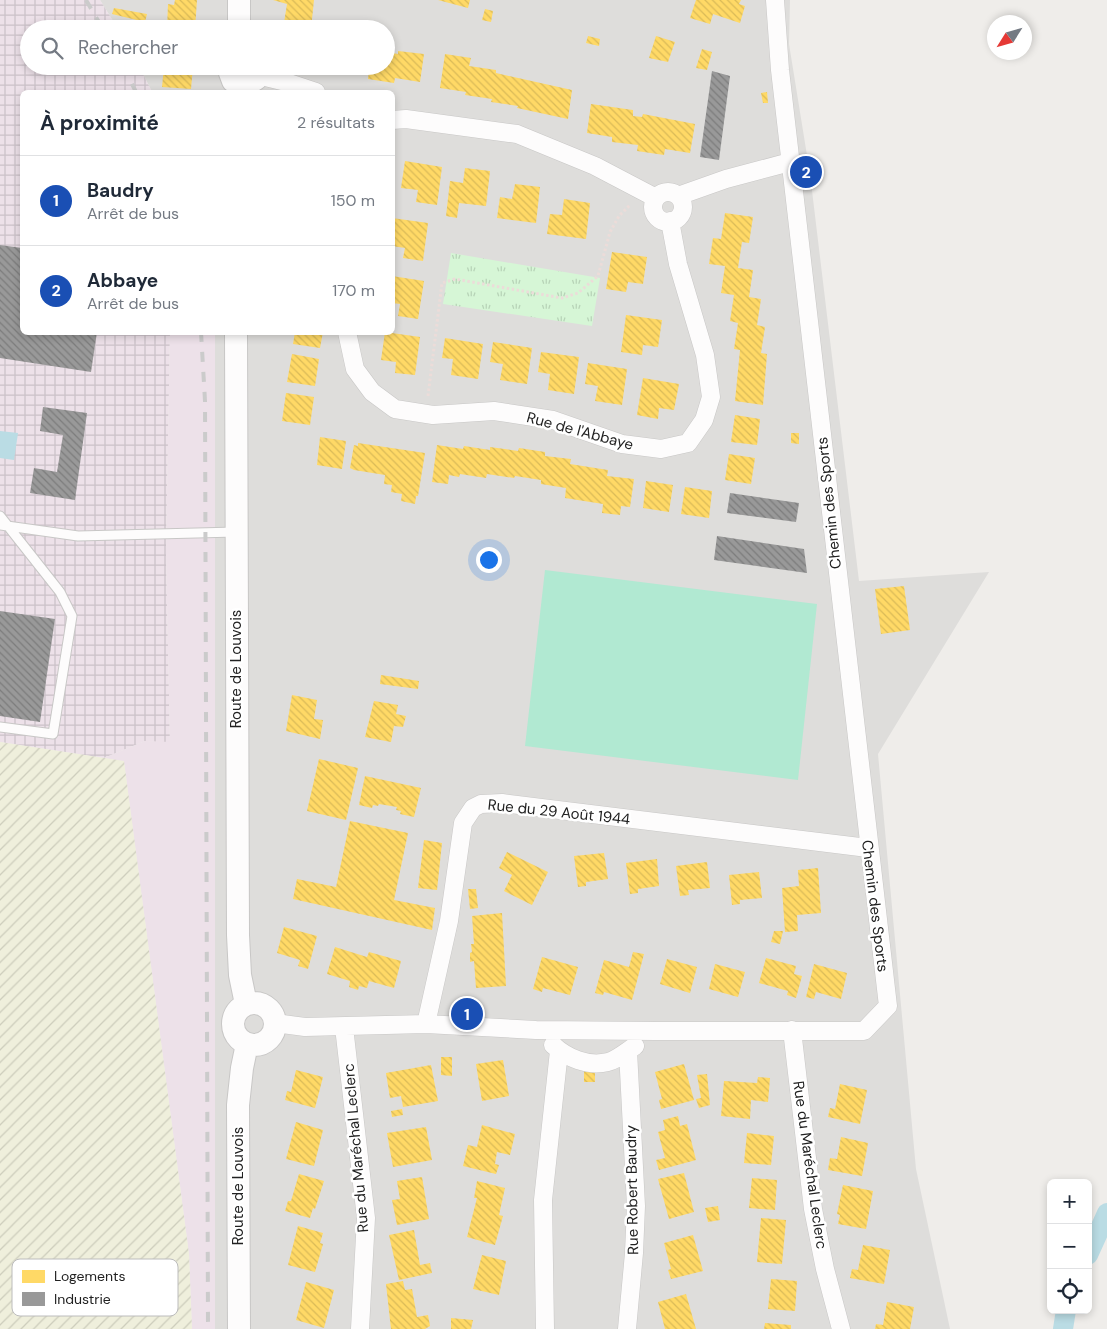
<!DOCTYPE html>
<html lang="fr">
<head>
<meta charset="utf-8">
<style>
	body { margin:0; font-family:"DM Sans",sans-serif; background:#f2f2f3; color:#1f2937 }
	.controls { position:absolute; right:15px; bottom:15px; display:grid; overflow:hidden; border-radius:8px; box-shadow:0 2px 8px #0003 }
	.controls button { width:45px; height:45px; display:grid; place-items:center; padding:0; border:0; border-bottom:1px solid #e0e1e3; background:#fff; color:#1f2937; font:25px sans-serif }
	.compass { position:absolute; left:987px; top:15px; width:45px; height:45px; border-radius:50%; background:#fff; box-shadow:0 2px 8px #0003; rotate:233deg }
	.you { position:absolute; left:488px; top:559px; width:18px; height:18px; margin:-12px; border:4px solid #fff; border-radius:50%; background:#1a73e8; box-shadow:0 0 0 8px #1a73e833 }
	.badge { display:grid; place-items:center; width:32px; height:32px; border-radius:50%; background:#b45309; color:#fff; font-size:16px; font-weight:700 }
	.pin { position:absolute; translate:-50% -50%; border:2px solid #fff; box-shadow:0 1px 5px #0006 }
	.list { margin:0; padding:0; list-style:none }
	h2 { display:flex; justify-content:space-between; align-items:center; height:65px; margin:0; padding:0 20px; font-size:21px }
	h2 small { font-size:16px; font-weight:400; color:#747a83 }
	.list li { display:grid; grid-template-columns:32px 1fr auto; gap:15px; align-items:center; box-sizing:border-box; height:90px; padding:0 20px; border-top:1px solid #e0e1e3 }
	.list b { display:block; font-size:19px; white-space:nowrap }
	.list p { margin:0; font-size:16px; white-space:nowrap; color:#747a83 }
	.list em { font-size:16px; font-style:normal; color:#747a83 }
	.icon { flex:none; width:28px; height:28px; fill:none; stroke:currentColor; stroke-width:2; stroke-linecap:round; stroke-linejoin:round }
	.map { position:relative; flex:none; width:1107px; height:1329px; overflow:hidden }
	.search { position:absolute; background:#fff; box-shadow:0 2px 8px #0003; left:20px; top:20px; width:375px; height:55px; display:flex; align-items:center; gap:12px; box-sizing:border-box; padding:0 18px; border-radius:28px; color:#747a83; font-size:19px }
	.panel { position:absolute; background:#fff; box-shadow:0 2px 8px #0003; left:20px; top:90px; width:375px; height:245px; border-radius:8px }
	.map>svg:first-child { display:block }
	.residential { fill:#dedddb }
	.industrial { fill:url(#industrial-grid) }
	.railway { fill:#ede1e9 }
	.farmland { fill:url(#farmland-furrows) }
	.park { fill:url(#park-tufts) }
	.pitch { fill:#b1e9d2 }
	.water { fill:#badce4 }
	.homes { fill:url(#homes-back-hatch) }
	.industry { fill:url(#industry-back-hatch) }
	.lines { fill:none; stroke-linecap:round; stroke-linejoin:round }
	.canal { stroke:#badce4; stroke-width:20 }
	.service-casing { stroke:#c8c7c6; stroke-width:11 }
	.minor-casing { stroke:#c8c7c6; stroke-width:19 }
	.tertiary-casing { stroke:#c8c7c6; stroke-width:24 }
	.path { stroke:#ecdcd9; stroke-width:3; stroke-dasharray:2.5 2.5; stroke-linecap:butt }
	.service { stroke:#fdfcfc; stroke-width:9 }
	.minor { stroke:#fdfcfc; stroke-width:18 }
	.tertiary { stroke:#fdfcfc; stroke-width:22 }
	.rail { stroke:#cbcbcb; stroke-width:4; stroke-dasharray:10 10; stroke-linecap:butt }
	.labels { text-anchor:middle; stroke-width:5; stroke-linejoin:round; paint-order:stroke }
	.street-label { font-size:15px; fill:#212121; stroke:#fff }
	.key { fill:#fff; stroke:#bcbcbc; stroke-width:1 }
	.key-label { font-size:14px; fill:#212121 }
</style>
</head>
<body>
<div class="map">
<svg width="1107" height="1329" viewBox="0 0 1107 1329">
	<defs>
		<pattern id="industrial-grid" width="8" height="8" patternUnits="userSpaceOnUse" patternTransform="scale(1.25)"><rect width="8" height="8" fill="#ede1e9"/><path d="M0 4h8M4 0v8" fill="none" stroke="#cbc1c8"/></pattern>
		<pattern id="farmland-furrows" width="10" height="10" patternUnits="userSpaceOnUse" patternTransform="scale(1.25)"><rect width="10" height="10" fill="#efefdc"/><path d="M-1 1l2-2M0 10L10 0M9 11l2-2" fill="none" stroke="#cdcdbc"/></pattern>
		<pattern id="park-tufts" width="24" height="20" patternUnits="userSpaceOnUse" patternTransform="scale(1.25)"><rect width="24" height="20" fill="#d6f6d6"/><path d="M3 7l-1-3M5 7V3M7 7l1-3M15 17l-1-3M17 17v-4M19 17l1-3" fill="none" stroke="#b7d3b7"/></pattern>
		<pattern id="homes-back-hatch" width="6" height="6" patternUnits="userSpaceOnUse" patternTransform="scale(1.25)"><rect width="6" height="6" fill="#ffd966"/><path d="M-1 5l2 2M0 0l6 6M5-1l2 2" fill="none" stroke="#daba58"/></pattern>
		<pattern id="industry-back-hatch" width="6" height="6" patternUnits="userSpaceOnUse" patternTransform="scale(1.25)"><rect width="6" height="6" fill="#999"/><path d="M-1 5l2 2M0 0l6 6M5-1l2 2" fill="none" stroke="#7c7c7c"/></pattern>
	</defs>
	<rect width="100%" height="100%" fill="#efedea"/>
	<path class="residential" d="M100,0H790L789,44L810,174L859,581L989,572L878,754L916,1169L950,1329H215V333L392,332V92H152L139,66H386V29H118Z"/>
	<path class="industrial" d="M0,0H100L118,29H29V66H139L152,92H22V332L170,333L166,552L170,743L145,741L104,758L0,742Z"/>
	<path class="railway" d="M170,333H215V1329H192L189,1254L124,762L104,758L145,741L170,742L166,552Z"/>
	<path class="farmland" d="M0,742L124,761L189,1254L192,1329H0Z"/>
	<path class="park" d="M451,253L600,278L592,326L443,304Z"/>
	<path class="pitch" d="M545,570L817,604L798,780L525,746Z"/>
	<path class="water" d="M0,431L18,433L14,460L0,458Z"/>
	<path class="homes" d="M175,0H197L195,29H167L168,4L174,5Z
		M273,0H314L311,29H283L287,4Z
		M438,0H470L468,8Z
		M696,0H741L739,4L745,6L740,23L713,14L710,24L690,18Z
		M114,8L147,14L145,22L112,14Z
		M485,9L493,11L491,22L482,20Z
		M588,36L600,39L599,46L586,43Z
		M656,36L675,42L668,62L649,58Z
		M702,49L712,52L707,70L696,68Z
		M398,51L424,54L420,82L395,78L394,83L368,79L369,71L344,67L386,66V52L398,54Z
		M445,54L471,58L469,66L496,70V73L572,90L568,119L517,108L518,106L491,102L492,99L465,95L466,92L440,88Z
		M164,66L193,67L191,89L162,87Z
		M767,92L768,103H763L761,93Z
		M591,104L633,110V116L642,117L643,114L695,124L690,153L665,149L664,155L637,151L638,145L612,142V137L587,133Z
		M405,161L442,167L437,205L416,202L418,190L401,188Z
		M465,168L490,171L486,206L459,203L457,218L446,216L450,181L463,183Z
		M515,184L540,187L536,223L497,218L500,197L512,199Z
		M564,199L590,203L586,239L547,234L550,214L562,215Z
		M725,213L753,217L749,243L742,242L738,268L753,270L749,297L761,299L757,325L765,327L761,353L767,354L763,405L735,401L740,350L734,349L738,323L730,321L734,295L721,293L725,266L709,264L713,238L721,239Z
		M392,218L428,223L423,261L403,258L405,248L392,246Z
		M612,252L647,257L643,284L628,282L626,292L606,289Z
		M392,276L424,281L418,319L398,316L400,304L392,303Z
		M626,315L662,320L658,347L643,345L642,355L621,352Z
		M295,332H323L320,348L293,344Z
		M385,332L420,337L415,375L395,373L396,362L381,360Z
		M445,338L483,344L478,379L451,375L453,359L442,358Z
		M493,342L532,348L527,384L500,380L503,364L490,362Z
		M541,352L579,357L574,394L548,390L550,374L538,372Z
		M292,354L319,359L315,386L287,382Z
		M588,363L627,369L622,405L595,401L598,386L585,384Z
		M643,378L679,384L674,410L659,408L658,419L637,415Z
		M286,393L314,397L310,425L282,421Z
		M735,415L760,419L757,445L731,442Z
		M791,433H799V444L791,443Z
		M320,437L346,441L342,469L317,465Z
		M358,443L425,453L418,496H416L415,504L401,501L402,494L391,492L392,485L384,484L385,475L354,470L350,468L354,445L358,446Z
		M437,445L463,449L464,446L490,450V447L518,451L519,448L545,452V456L571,459L570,464L608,470L607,476L634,479L630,507L621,506L620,515L602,513L603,504L565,498L566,488L541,484V480L515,476L514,478L487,474L486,478L460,474L459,477L449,475L448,484L432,482Z
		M729,454L755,458L751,484L725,480Z
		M646,481L673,485L669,512L643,508Z
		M685,487L712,491L709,518L681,514Z
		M904,586L910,630L881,634L875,589Z
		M381,675L419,681L418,689L380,684Z
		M292,695L317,700L314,719L323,720L320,739L286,731Z
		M374,701L398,705L396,714L406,716L403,727L394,726L391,742L365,737Z
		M319,759L358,768L346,820L307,811Z
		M365,776L421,788L414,817L400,814L401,811L396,810L397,807L379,804L378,806L373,805L372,808L359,805Z
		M350,821L408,833L394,900L435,908L432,930L293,899L297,879L336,887Z
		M424,840L442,843L437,890L418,888Z
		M507,852L548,872L532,905L504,891L512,875L499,868Z
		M604,853L608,879L586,882V886L578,887L574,856Z
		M657,859L659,886L638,889V893L630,894L626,863Z
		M707,862L710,888L688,890L689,895L680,896L676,866Z
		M818,868L821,913L797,915L798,931L785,932L782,888L799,886L798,870Z
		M759,872L762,898L740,900V904L732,905L729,875Z
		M468,889H476L478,908L470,909Z
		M502,913L506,986L476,988L474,961L470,962V953L472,952L471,944H474L472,916Z
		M284,927L317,936L308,969L298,966L300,960L277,953Z
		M774,931H783L780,944L771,942Z
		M335,947L367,957L369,952L401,961L394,988L369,981L367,988L359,986L358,990L349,987L350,981L327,974Z
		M633,952L644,954L632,1000L604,992L603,995L595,993L604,960L629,967Z
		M542,957L578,967L570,995L543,988L542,992L533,989Z
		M766,958L796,966L794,974L802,976L796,998L787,995L788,991L759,983Z
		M667,959L697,967L690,993L660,984Z
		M715,964L745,972L738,997L709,989Z
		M814,964L847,973L841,999L816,992L814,999L806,997Z
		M441,1057H452V1076L441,1075Z
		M503,1060L509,1096L482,1101L476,1064Z
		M684,1064L694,1100L661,1109L659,1100L662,1099L655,1072Z
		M431,1065L438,1101L403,1107L401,1096L390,1098L386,1073Z
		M296,1070L323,1077L315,1108L285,1100L287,1091L291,1092Z
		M584,1070H595V1082H584Z
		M707,1074L710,1105L699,1108L696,1099L701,1098L697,1075Z
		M758,1077L770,1078L768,1102L751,1100L750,1119L721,1116L724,1081L757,1083Z
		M840,1084L867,1090L860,1124L828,1117L830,1108L835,1109Z
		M402,1109L403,1115L392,1117L391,1111Z
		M678,1116L680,1126L687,1124L696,1160L659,1170L656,1160L665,1158L658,1132L665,1130L663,1120Z
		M296,1122L323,1130L314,1166L286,1159Z
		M482,1125L515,1134L510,1155L497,1152L495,1164L499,1165L496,1174L463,1166L468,1145L477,1147Z
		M426,1127L432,1160L393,1167L387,1133Z
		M747,1133L774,1136L771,1165L744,1163Z
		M841,1137L868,1143L862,1176L828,1170L830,1158L837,1159Z
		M684,1173L694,1212L669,1219L658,1179Z
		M299,1174L324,1181L315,1209L313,1208L310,1218L285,1211L288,1201H291Z
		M422,1177L429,1219L397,1225L392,1200L400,1199L397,1181Z
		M752,1178L777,1180L775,1210L749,1208Z
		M477,1181L505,1188L499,1215L503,1216L495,1245L467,1237L477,1198H474Z
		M843,1185L873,1191L866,1229L838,1224L840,1215L837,1214Z
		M718,1206L720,1220L708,1222L705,1208Z
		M761,1218L786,1220L782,1264L757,1262Z
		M298,1226L323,1233L320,1243L323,1244L315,1272L288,1265Z
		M414,1230L420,1265L430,1263L432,1273L399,1280L389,1235Z
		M693,1235L703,1271L671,1279L668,1270L671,1269L664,1243Z
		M863,1245L890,1250L884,1284L850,1278L852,1269L858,1270Z
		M482,1255L506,1261L499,1295L473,1289Z
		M771,1279L797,1281L795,1311L768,1309Z
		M403,1281L405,1290L412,1289L417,1317L428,1315L430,1326L425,1329H391L386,1284Z
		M306,1282L334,1290L324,1328L296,1320Z
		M686,1294L696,1329H665L658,1302Z
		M887,1302L914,1307L910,1329H875L876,1324L883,1325Z
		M451,1318L473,1320L471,1329H451Z
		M765,1323L791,1325V1329H764Z"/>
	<path class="industry" d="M712,71L730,76L719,160L700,157Z
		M0,245L22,248V332H97L91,372L0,358Z
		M43,407L87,413L75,500L30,493L34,468L57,472L63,435L40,431Z
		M730,493L799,503L796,522L727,513Z
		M717,536L804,549L807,573L714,560Z
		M0,611L55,619L40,722L0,716Z"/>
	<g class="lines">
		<path class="canal" d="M1088,1255L1107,1213
			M1063,1329L1066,1310"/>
		<defs>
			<path id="service" d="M0,516L60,592L72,616L53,734L0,727
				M0,525L78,536L236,532"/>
			<path id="minor" d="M257,75L286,82L316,92
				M392,120L406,119L517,134L595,166L656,198
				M653 207a15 15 0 1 1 30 0a15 15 0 1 1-30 0Z
				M678,196L726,179L790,162
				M347,332L355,369L372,392L395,409L433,415L494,411L553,420L622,444L661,449L688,443L704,420L711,397L705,355L678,264L670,221
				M275,1023L305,1027L426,1024L536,1030L656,1031H864L888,1006L780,70L775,0
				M426,1024L449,921L463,823L473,808L481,804L502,803L868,848
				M344,1027L366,1218L360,1329
				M792,1030L813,1209L825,1269L841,1329
				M553,1045C567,1058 588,1067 608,1062C617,1060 627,1051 635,1046
				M545,1329L543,1200L559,1051
				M627,1329L634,1253L636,1206L628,1051"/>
			<path id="tertiary" d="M239,0V29
				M231,66L230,73L233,81L244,86L256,79V66
				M236,332L238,935L240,975L246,1004
				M233 1024a21 21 0 1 1 42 0a21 21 0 1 1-42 0Z
				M239,1329L238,1105L242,1068L247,1044"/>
		</defs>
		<use href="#service" class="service-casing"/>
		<use href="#minor" class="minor-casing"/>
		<use href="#tertiary" class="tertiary-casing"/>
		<path class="path" d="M428,396L442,283L455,279L562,298L578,293L598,276L610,232L619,216L630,205"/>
		<use href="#service" class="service"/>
		<use href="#minor" class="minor"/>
		<use href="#tertiary" class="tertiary"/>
		<path class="rail" d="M86,0L103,29
			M123,66L136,92
			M201,332L205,401L208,1329"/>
	</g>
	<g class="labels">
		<g class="street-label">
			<text transform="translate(580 431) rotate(15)" y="5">Rue de l'Abbaye</text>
			<text transform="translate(829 503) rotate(-96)" y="5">Chemin des Sports</text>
			<text transform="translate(236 669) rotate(-90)" y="5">Route de Louvois</text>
			<text transform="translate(559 812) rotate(6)" y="5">Rue du 29 Août 1944</text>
			<text transform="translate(875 906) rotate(83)" y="5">Chemin des Sports</text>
			<text transform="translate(356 1148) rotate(-95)" y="5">Rue du Maréchal Leclerc</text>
			<text transform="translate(810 1165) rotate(82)" y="5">Rue du Maréchal Leclerc</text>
			<text transform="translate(238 1186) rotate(-90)" y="5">Route de Louvois</text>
			<text transform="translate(632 1190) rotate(-91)" y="5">Rue Robert Baudry</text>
		</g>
	</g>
	<rect x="12" y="1259" width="166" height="57" rx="8" class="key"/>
	<rect x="22" y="1270" width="23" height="13" fill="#ffd966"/>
	<rect x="22" y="1292" width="23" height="14" fill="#999"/>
	<g class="key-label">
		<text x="54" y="1281">Logements</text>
		<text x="54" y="1304">Industrie</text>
	</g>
</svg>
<div class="controls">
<button>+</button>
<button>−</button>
<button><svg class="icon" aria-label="locate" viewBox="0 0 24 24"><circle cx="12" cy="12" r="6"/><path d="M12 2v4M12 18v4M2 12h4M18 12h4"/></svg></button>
</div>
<svg class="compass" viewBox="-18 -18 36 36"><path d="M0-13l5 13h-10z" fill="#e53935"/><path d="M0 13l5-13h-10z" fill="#747a83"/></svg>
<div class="you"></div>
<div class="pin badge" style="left:467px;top:1014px;background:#1a4fb4">1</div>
<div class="pin badge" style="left:806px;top:172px;background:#1a4fb4">2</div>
<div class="search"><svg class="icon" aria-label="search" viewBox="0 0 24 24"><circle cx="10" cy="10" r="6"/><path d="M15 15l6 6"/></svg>Rechercher</div>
<section class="panel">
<h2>À proximité<small>2 résultats</small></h2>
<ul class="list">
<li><span class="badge" style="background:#1a4fb4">1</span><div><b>Baudry</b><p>Arrêt de bus</p></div><em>150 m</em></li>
<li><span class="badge" style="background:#1a4fb4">2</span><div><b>Abbaye</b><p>Arrêt de bus</p></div><em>170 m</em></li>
</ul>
</section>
</div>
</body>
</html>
